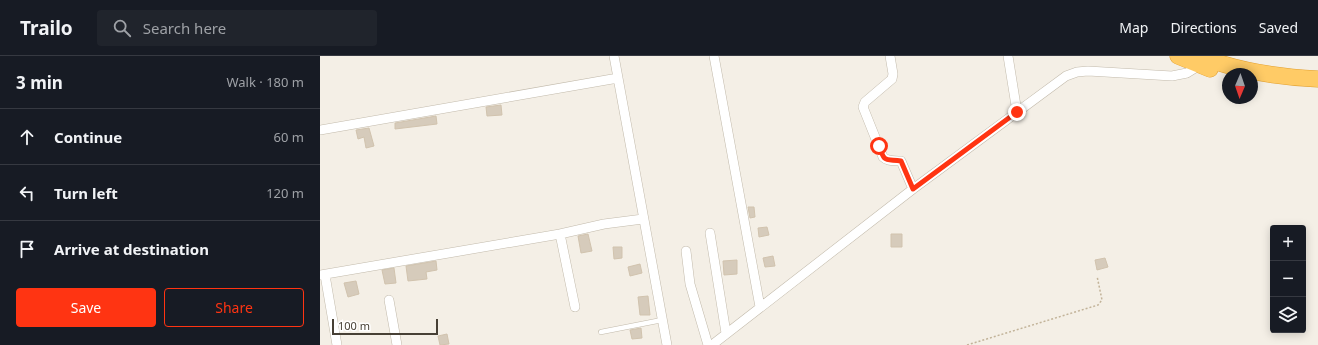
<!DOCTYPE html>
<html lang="en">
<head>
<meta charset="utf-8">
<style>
	body { margin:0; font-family:"Noto Sans",sans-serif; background:#20242c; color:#f1f3f6 }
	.controls { position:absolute; right:12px; bottom:12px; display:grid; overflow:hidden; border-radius:4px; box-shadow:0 2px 10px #0003 }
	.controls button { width:36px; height:36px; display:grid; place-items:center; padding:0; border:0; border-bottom:1px solid #363941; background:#171b24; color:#f1f3f6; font:20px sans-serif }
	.compass { position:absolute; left:902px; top:12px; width:36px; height:36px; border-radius:50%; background:#171b24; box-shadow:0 2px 10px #0003; rotate:182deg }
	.scale { position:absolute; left:12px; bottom:10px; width:106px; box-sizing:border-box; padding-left:4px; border:2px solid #474035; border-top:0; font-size:11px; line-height:14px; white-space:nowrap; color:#474035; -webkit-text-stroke:3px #fff; paint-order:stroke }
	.stop { position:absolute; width:12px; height:12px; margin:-9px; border:3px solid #ff3412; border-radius:50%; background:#fff }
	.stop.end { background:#ff3412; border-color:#fff; box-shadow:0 1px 4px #0008 }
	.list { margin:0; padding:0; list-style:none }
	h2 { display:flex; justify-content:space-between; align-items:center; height:52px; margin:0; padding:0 16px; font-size:17px }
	h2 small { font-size:13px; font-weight:400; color:#9ea1a6 }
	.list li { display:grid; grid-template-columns:26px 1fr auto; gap:12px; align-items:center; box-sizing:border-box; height:56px; padding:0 16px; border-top:1px solid #363941 }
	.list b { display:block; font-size:15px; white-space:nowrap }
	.list em { font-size:13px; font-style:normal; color:#9ea1a6 }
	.actions { display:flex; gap:8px; padding:12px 16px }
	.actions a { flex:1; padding:9px 0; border:1px solid #ff3412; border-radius:4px; text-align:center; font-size:14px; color:#ff3412 }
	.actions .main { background:#ff3412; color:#fff }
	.icon { flex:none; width:22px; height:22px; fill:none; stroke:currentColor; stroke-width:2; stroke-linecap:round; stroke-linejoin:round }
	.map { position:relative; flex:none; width:998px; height:289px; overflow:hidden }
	header { display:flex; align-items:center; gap:24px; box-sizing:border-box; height:56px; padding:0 20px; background:#171b24; border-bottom:1px solid #363941 }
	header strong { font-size:19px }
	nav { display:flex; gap:22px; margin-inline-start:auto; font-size:14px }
	.search { width:280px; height:36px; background:#20242c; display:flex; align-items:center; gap:10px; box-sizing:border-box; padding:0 14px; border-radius:4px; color:#9ea1a6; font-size:15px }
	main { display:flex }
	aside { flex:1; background:#171b24 }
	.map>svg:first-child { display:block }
	.building { fill:#d6cbbb; stroke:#d1c3ae }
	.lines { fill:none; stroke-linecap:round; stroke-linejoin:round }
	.lane-casing { stroke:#c2baab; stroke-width:5.5 }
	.street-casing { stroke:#c2baab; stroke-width:10 }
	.highway-casing { stroke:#e2a031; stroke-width:17 }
	.path { stroke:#c2b399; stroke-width:1.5; stroke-dasharray:2 2; stroke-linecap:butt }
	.lane { stroke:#fff; stroke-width:4.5 }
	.street { stroke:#fff; stroke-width:9 }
	.highway { stroke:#ffcb66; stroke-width:16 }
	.route { stroke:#ff3412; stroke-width:5 }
</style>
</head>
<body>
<header>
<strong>Trailo</strong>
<div class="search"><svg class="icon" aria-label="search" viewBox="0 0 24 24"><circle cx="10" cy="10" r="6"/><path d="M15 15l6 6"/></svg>Search here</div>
<nav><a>Map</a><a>Directions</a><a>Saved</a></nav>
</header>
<main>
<aside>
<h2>3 min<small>Walk · 180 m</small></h2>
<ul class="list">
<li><svg class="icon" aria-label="ahead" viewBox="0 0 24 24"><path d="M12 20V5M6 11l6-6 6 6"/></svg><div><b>Continue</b></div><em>60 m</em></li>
<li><svg class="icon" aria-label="left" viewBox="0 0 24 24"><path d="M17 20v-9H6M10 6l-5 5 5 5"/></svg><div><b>Turn left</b></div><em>120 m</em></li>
<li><svg class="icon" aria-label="arrive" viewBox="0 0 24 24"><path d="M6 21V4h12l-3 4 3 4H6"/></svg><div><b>Arrive at destination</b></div></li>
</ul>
<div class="actions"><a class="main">Save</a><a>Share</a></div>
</aside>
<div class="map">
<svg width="998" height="289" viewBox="0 0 998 289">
	<rect width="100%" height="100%" fill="#f4efe6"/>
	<path class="building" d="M181,49L182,59L167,60L166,51Z
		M116,60L117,68L75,73V67Z
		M49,72L54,90L46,92L44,81L38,83L36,74Z
		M428,151H434L435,161L430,162Z
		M447,171L449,179L439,181L438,172Z
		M268,178L272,195L261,197L258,180Z
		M571,178H582V191H571Z
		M293,191H302V202L294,203Z
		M453,200L455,210L445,211L443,202Z
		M785,202L788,211L777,214L775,204Z
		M417,204V218L404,219L403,205Z
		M116,205L117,214L106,216L107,223L88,225L86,210Z
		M320,208L322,217L310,220L308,211Z
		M74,212L76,227L65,228L62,214Z
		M36,225L39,238L28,241L24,227Z
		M328,240L330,259H320L318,241Z
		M321,272L322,282L312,283L310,274Z
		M127,278L129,288L120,289L118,280Z"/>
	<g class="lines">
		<defs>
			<path id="lane" d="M281,276L342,264"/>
			<path id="street" d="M294,0L347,289
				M394,0L440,251
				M570,0L573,18L572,23L545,46L543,51L563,101C568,106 574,104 581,105L593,133
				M688,0L697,56
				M0,74L298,22
				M390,177L406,277
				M240,178L255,251
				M366,195L370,228L388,289
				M0,219L240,178L284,168L323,163
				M5,219L17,289
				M69,244L77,289
				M392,289L593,133L746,20L757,16L768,15L852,20L867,17L880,9"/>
			<path id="highway" d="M858,0L890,13
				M880,0C917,15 957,21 998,23"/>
		</defs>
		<use href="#lane" class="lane-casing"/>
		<use href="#street" class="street-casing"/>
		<use href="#highway" class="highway-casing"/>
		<path class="path" d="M647,289L778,249L782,244L777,220"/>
		<use href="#lane" class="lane"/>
		<use href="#street" class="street"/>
		<use href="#highway" class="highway"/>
	</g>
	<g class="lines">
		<path class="route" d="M559,90C565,107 564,103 581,105L593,133L697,56"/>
	</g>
</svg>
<div class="controls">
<button>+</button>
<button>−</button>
<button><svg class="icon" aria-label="layers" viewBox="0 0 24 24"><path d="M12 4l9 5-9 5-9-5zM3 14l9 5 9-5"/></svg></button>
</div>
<svg class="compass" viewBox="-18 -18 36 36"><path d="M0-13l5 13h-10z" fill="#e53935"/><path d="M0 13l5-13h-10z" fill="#9ea1a6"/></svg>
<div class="scale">100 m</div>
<div class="stop" style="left:559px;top:90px"></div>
<div class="stop end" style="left:697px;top:56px"></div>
</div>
</main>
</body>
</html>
